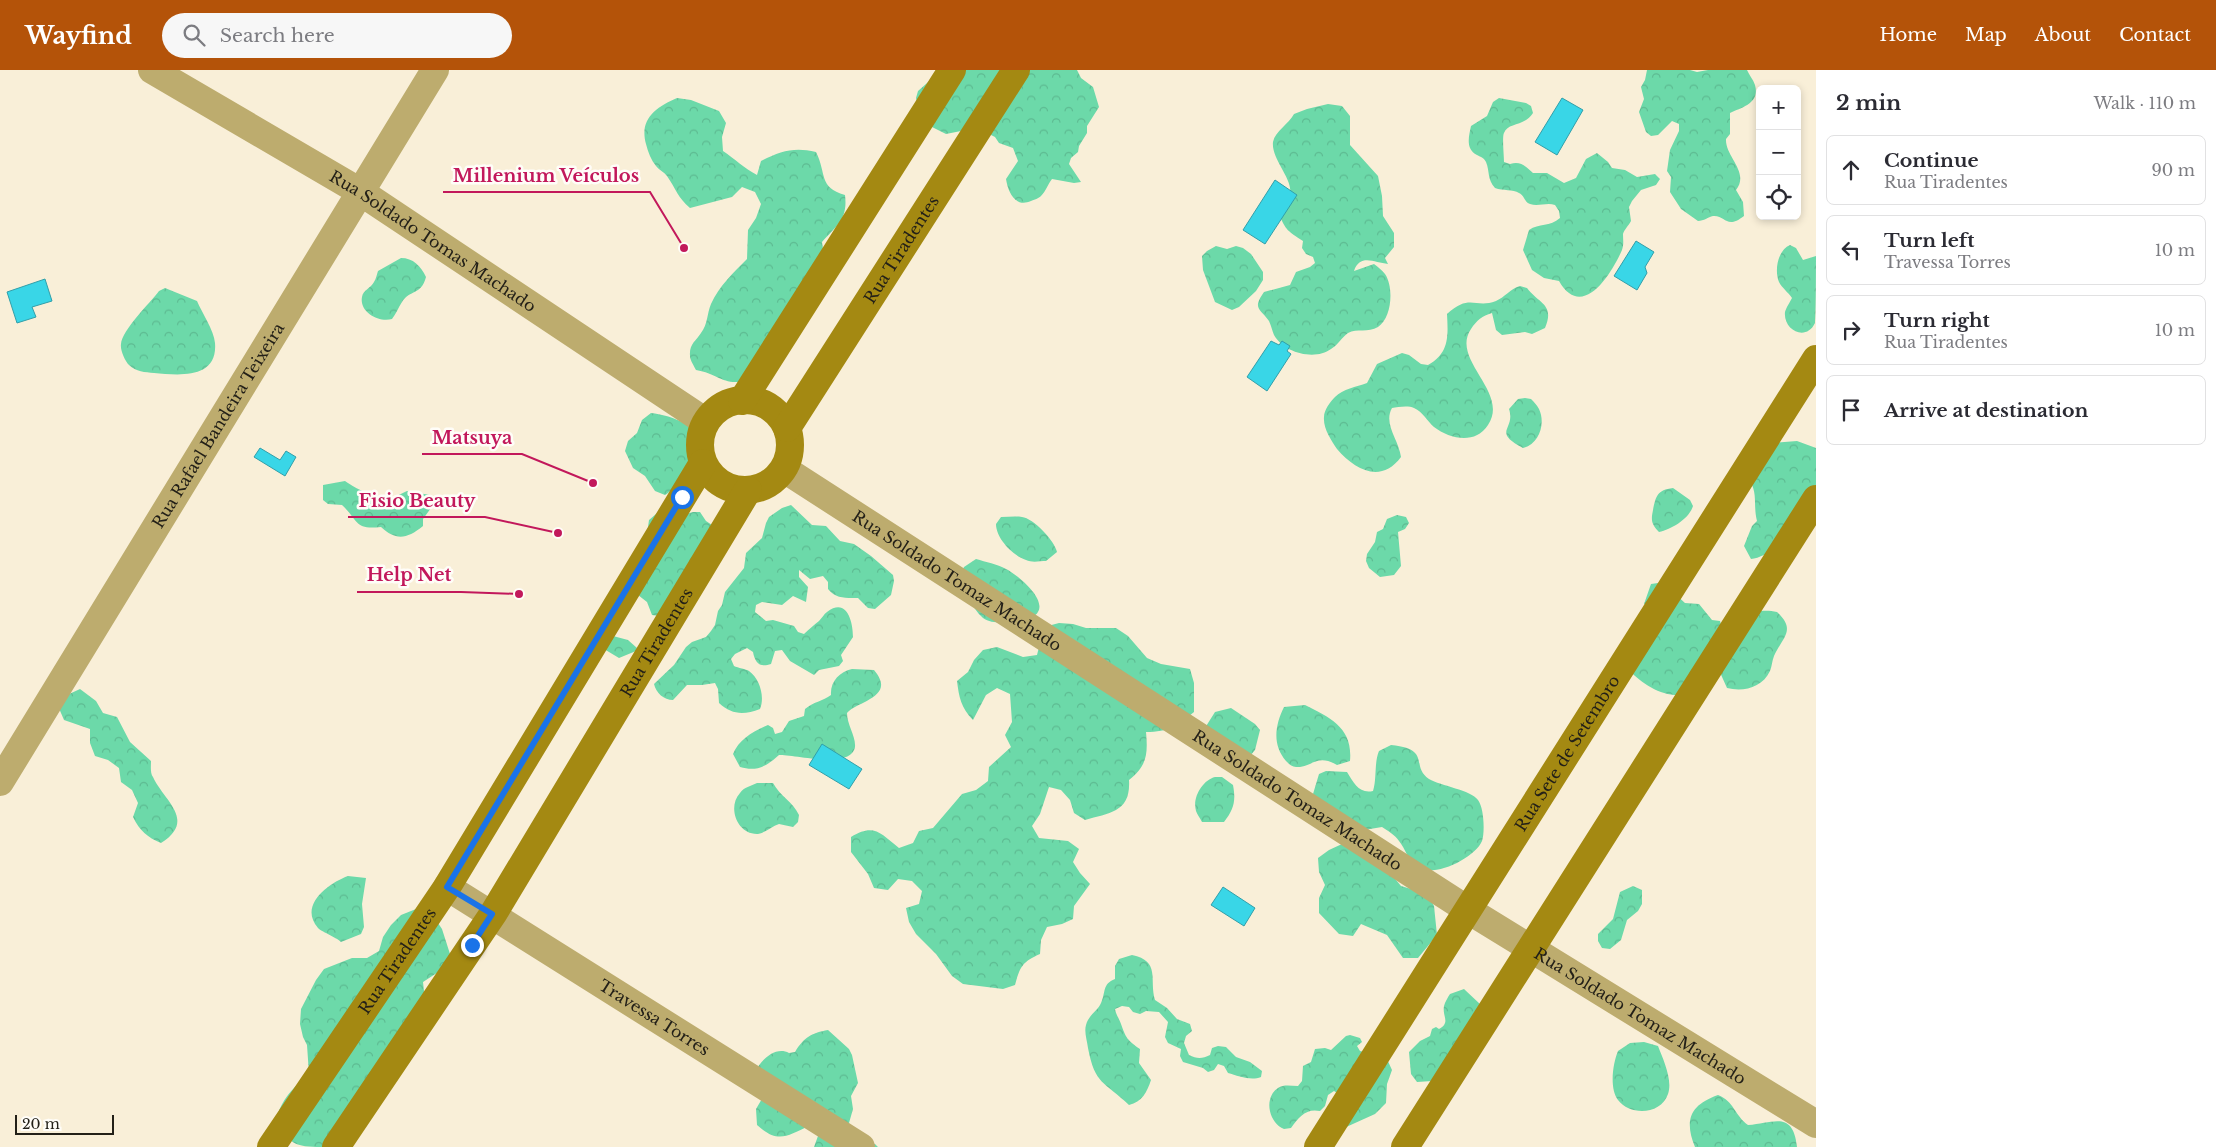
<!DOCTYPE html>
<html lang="en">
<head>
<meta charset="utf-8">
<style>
	body { margin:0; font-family:"Libre Baskerville",serif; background:#f7f7f7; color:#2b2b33 }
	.controls { position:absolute; right:15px; top:15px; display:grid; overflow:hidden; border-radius:8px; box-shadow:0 2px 8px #0003 }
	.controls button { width:45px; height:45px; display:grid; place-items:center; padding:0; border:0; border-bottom:1px solid #e1e1e2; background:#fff; color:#2b2b33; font:25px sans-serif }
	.scale { position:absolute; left:15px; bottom:12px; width:99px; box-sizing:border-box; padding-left:5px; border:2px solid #232018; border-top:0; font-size:14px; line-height:18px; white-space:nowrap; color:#232018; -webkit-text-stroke:4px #fffdf8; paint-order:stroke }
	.stop { position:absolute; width:15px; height:15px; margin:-11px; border:4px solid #1a73e8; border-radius:50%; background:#fff }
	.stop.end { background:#1a73e8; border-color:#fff; box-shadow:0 1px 5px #0008 }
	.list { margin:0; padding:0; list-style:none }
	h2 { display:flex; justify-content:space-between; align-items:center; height:65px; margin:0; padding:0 20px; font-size:21px }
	h2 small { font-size:16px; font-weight:400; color:#7c7c81 }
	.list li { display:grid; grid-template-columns:32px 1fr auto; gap:15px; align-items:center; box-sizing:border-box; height:70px; margin:0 10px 10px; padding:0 10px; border:1px solid #e1e1e2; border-radius:8px }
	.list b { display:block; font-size:19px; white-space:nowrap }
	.list p { margin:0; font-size:16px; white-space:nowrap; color:#7c7c81 }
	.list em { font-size:16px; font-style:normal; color:#7c7c81 }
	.icon { flex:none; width:28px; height:28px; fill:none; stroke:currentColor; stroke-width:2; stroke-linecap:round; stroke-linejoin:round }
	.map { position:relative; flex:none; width:1816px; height:1077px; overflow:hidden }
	header { display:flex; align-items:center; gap:30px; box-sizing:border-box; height:70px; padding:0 25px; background:#b45309; color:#fff }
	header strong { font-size:24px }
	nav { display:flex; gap:28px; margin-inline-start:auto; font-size:18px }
	.search { width:350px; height:45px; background:#f7f7f7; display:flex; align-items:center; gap:12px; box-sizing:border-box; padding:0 18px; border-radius:28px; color:#7c7c81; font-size:19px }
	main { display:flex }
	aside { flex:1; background:#fff }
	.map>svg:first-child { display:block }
	.forest { fill:url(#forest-crowns) }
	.water { fill:#39d6e7; stroke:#329fa9 }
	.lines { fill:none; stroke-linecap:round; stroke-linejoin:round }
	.street { stroke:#bdac6e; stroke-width:28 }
	.secondary { stroke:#a48912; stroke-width:28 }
	.route { stroke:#1a73e8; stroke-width:6 }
	.labels { text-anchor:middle; stroke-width:5; stroke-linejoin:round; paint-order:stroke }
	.street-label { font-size:16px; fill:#232018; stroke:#fffdf8 }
	.leader { fill:none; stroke:#c2185b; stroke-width:2 }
	.callout-dot { fill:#c2185b; stroke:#fffdf8; stroke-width:2 }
	.callout-label { font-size:18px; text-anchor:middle; font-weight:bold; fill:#c2185b; stroke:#fffdf8; stroke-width:5; stroke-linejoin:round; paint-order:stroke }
</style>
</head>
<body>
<header>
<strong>Wayfind</strong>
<div class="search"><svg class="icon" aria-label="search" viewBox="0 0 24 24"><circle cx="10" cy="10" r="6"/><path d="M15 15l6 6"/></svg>Search here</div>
<nav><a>Home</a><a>Map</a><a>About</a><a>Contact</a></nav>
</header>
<main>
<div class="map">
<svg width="1816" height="1077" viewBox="0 0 1816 1077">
	<defs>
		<pattern id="forest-crowns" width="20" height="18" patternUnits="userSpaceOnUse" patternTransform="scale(1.25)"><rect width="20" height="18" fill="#6cd9a9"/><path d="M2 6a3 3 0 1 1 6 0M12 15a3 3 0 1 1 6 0" fill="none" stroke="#5dba91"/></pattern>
	</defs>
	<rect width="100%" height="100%" fill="#f9efd8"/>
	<path class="forest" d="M962,0H1077L1081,8L1093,17L1099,37L1087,56V63L1079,76L1078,82L1071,88L1069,94L1081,112L1074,113L1052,109C1048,114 1046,121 1041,126C1039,128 1034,130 1031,131C1015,138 1008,122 1006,109L1018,91L1013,78L999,73L995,67L989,64L961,61L946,64L926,54L919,42L916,28L918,21L935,6Z
		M1647,0H1690L1697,2L1708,0H1747C1749,5 1753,9 1755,15C1760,33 1743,37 1730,43V64L1726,69C1725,87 1750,102 1736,120L1743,132L1744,146C1726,160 1726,145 1713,146C1708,147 1704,151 1698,151L1681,139L1670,122L1671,107L1667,101L1670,80L1679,61V54L1672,51L1658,65L1651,66L1646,62L1639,42L1644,29L1641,17L1645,10Z
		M677,28L691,30L719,41L726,53L722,67L723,81C735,89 744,98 757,105L761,91C781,81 794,77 816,82C827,104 818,117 845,125C848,149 837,155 822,172L824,186L749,310C723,317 720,304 696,300C694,296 690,290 690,286C689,274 696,271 701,263C708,254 707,243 711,234C719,216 734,202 747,189L748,160L756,148L761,134L755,122L742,117L732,127L690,138C678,128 676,119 667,106C664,102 659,100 656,96C651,90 648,82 646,74C639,49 656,37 677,28Z
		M1499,28L1526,33L1531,36L1533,43C1524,57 1508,52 1504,63C1502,66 1504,86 1504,92L1510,94C1521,91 1525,96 1533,103H1547L1564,113L1576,108L1586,89L1597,83L1608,92L1612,98L1625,100L1637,107L1655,104L1660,109L1656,115L1641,120L1632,131L1629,137L1631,151C1629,155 1624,160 1623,164C1623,170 1624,174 1622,180C1611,205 1582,251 1559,211L1544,208L1532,200L1523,180L1529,160C1539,153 1550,157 1560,148L1559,141L1555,135C1547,132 1538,137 1530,134C1524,132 1525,126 1519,123C1513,119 1503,121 1495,118C1487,109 1490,102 1486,92C1484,88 1481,87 1477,85C1465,79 1469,66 1471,56L1487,46L1493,32Z
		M1328,34L1342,36L1350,46V75L1378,106L1382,126L1383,146L1394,163V177L1385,188L1388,194C1375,193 1360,183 1354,201L1374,194C1378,197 1382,200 1385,204C1394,217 1392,248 1378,257C1368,263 1357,258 1348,263C1342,267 1338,275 1331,279C1315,291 1284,283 1274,265C1272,260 1271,255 1269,251C1260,238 1252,239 1264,222L1290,215L1296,202L1310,197L1315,193L1313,187L1306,184L1302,178L1303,171C1288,161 1286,161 1279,144C1282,138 1289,130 1290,123C1293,109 1271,89 1273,72C1275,61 1289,54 1294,44L1307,39Z
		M1790,175L1796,178L1803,190L1816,186C1816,199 1816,243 1815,253C1806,272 1783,260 1785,242C1786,238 1790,232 1792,228C1788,222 1782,218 1779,212C1774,200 1778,180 1790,175Z
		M1216,176L1227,179L1236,176L1243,178L1251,184L1263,202V210L1256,221L1239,237L1232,240L1215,232L1203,200L1202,186L1207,181Z
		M401,188C413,188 421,196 426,207C421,226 410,219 402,232C398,238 396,244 392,249C379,253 359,242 362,227C363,220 371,218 374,212C376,209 377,204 378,201Z
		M1520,216L1527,218C1539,234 1555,234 1545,258L1532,264L1525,262L1502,265L1496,260L1492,243C1482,246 1477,250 1471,259C1450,290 1510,322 1488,355C1475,375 1450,369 1434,357C1427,351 1423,342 1414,338C1408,335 1398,337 1392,338C1383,354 1399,370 1401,387C1381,414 1355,400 1337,379C1331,370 1323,358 1324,347C1324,340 1330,332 1335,327C1343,319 1356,317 1367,313L1377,294L1402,283L1409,285L1421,294L1428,295C1450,283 1448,265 1447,244C1470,223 1475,239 1496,231C1505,227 1510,219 1520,216Z
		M165,218L197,231C202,243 214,260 215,273C218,310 178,305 154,303C145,302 136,302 129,295C125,291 120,280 121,274C122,260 150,233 159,221Z
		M1525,328L1531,329C1534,332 1537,335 1539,339C1546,354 1539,374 1523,378C1491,361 1516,360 1509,339L1518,329Z
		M651,343C673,346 681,351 701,363C703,378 678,419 665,425L655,421L645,406L633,398L625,381L628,371L637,363L642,350Z
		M1797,371L1816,378V446C1801,458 1769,488 1751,489L1744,476L1752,456L1757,451C1753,436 1758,424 1750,411L1772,373Z
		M345,411C359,421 367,421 380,434L407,421L430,425L431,438L423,449V456C407,469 396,471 381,457C354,460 359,451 342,435L328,434L323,430V415Z
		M1673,418L1690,430L1693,436C1689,449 1672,459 1659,462C1651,454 1651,450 1653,440C1656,426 1657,420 1673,418Z
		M791,435L812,455L826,456L840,471L854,474L871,486L893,505L894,511L891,525L875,539L868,538L858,528C846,528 836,529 828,519V512L823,506L810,509L799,500V507L808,517L806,532L793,526L782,535L762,532L756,535L755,542L766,551L773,550L794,556L798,562L804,564C809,559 814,555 819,551C822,548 824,544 827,542C847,527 853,552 853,567L841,585L843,591L839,596L819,600L814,605L790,591L782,580L775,581L771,594C760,598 755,593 753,582L747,578L735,584L731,589L734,596C738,598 746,599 749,601C760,609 765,627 760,639C744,645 732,645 719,633L718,619L715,613L702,615H687L673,630C664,630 656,623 654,614L674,595L686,577L692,572L706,567L711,561L715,555L718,541L722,535L725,522L744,498L746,483L762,468L766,453L769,447L782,438Z
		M663,438L686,444L693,442H700L706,451L712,455L659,546L652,545L647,532L638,525L649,450Z
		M1397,445L1406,447L1409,453L1405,459L1398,462L1401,496L1394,505L1380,507L1369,498L1366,491L1367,484L1375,472L1377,462L1383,459L1387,449Z
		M1001,447C1008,447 1015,446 1022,447C1033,448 1055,471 1057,482L1046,491C1040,491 1032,493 1026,490C1012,485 996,468 996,454Z
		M976,489C986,492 997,494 1006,499C1018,505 1054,534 1033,547C1022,555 1015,556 1001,553C995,552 988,552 983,548C970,537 966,518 961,503L964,497Z
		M1658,513L1664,514L1685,533L1699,534L1712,550L1720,551L1724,564C1743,549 1752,537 1777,542C1797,560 1782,568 1774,586C1772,591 1772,596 1770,601C1762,618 1743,622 1727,618L1718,598L1680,625C1661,626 1642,614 1629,600L1651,539L1644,534L1651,514Z
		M1059,553L1073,554L1086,558H1116L1128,566L1147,588L1161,594L1190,599L1194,613V642C1177,656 1169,662 1146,662C1148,684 1147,696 1129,710C1131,742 1110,743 1085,750L1074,743L1070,730L1061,720L1049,717L1040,744L1032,756L1039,768L1068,771L1079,779L1073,792L1080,803L1090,814L1074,836L1073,849L1062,854L1047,857L1041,870L1040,884C1022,892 1020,897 1015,915L1003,919L963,914L952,906L936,884L916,864L909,852L906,838L919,834L922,821L912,811L898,809L888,820L874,818L868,804L851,782V767C874,753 880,763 899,778L913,773L919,761L933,758L962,724L976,720L988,711L989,697L1011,677L1005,665L1012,652L1010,624L997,618L986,625L973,650C961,638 959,627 957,611L968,602L974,590L983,580L997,577L1023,587L1037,585L1044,557Z
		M613,566L628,570L637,578L636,581L619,588L604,579Z
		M852,599L874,600C897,627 858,631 847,643C847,655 856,666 855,677C851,700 793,684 779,685C767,696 757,702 740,697L733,684C739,669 754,661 768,655L773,658L775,664L782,662L789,651L804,646L805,639C813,632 823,631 831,625C830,612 839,602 852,599Z
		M80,619L96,631L103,643L117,647L130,672L151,691C151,696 150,703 153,707C164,731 197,750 161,773C147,767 140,761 133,747L138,733L132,720L121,712L119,698L108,690L95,686L90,673V659L64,650L58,636L67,625Z
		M1305,635C1331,648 1353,658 1350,691L1337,695C1316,683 1312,698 1296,697C1292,697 1289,694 1286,691C1272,675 1275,655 1284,637Z
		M1231,638L1255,654L1260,660L1255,680L1250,686L1203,661L1215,642Z
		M1391,675C1432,679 1410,696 1429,709C1441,716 1471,720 1478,730C1484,738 1485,762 1482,771C1475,788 1433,809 1416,797C1409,792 1405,778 1399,771C1395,765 1388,761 1382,757L1352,762L1313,724L1319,704L1326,701L1347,702C1354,713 1359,724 1373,721C1377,708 1374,693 1379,681Z
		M1215,707H1222L1233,715C1236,731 1234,739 1224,752H1202C1200,748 1197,744 1196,741C1192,727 1203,710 1215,707Z
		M757,713H773C780,726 793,732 799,745L798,752L793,757L779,754C772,756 765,763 758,764C737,765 727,737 740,723C744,717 751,716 757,713Z
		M1342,774L1383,794L1401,816L1428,824L1434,836L1437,865L1418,888H1403L1387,865L1361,854L1353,866L1339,864L1319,843V828L1325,815L1319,802L1318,788L1329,780Z
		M348,806L366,808L362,834L364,857L361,864L341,872C336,867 320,861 318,858C298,835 329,813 348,806Z
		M1633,816L1642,820V834L1638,841L1627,850L1621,870L1610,879L1602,878L1598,871V864L1613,849L1620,822Z
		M416,839L434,847L442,859L450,884L446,897L423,912L426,939L327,1077C298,1077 290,1077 276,1050C282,1028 293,1018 309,1004L307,975L303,967L300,954L301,939L316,910L324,899L352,888H367L379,881L383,867L391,855L401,845Z
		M1132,885C1161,891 1149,910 1155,930L1167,938L1177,949L1190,954L1192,961L1186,966L1184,973L1189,985C1197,989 1202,989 1210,985L1212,978L1218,976L1226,977L1236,987L1250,992L1262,1001L1261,1007C1251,1011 1238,1006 1228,1003L1224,996L1218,994L1214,1000L1208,1002L1203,998L1183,992L1180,986L1181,979L1168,973L1165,967L1168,952L1159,942L1146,941L1140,944L1133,942L1129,937L1122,936L1115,939C1116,945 1119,948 1121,954C1126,968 1127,970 1140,979L1139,993L1151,1010C1147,1022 1142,1032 1129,1035C1104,1011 1095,1015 1088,978C1087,970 1084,962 1086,955C1089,944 1098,941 1101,933C1106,922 1102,914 1115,909V896L1119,889Z
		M1464,919L1481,935L1432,1011L1417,1012L1411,1004L1409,982L1420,971L1430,966L1432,959L1436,957L1439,959C1451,952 1442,947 1444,936C1445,932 1448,927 1450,924Z
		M828,960L849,979L852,985L858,1013L851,1026L853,1039L849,1053L850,1060L865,1074H875L878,1077H814L818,1066L809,1056C787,1066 778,1074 757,1055L756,1039L763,1027L756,1000C762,989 776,976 789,983L795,982C804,967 812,963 828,960Z
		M1350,965L1360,968L1362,972L1357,976L1360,981L1386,987L1392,1000L1387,1014L1386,1033L1375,1044L1344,1058L1340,1025L1334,1021L1328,1025L1325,1036L1320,1041C1306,1038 1299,1047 1291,1058L1284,1059C1269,1053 1263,1028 1278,1018C1284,1014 1291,1016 1298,1016L1302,1011L1303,996L1311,992L1315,979L1325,978L1331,980L1346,966Z
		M1644,972L1658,976C1663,989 1673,1010 1668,1024C1661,1045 1630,1046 1618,1030C1609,1018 1613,993 1618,981L1630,973Z
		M1718,1025C1734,1031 1735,1046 1748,1055C1774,1053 1793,1040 1797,1077H1695C1684,1050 1690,1035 1718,1025Z"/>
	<path class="water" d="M1562,28L1583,40L1557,85L1535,72Z
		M1275,110L1297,125L1265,174L1243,160Z
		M1636,171L1654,182L1645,197L1647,203L1637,220L1614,206Z
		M45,209L52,231L32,237L36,247L17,253L7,222Z
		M1271,271L1279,275L1282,271L1290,276L1287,281L1291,284L1267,321L1247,307Z
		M260,378L280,390L286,381L296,387L285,406L254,387Z
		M822,674L862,699L849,719L809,695Z
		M1223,817L1255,838L1244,856L1211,835Z"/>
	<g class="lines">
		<g class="street">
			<path id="s1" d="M152,0L359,121L706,352"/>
			<path id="s2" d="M784,399L1468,840L1816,1054"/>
			<path id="s3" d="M0,712L435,0"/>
			<path id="s4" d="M447,817L861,1077"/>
		</g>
		<g class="secondary">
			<circle cx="745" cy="375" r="45"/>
			<path d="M742,331L952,0"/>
			<path id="s5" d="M787,358L1016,0"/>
			<path id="s6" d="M271,1077L447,817L703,393"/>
			<path id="s7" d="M336,1077L493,844L748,420"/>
			<path id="s8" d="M1318,1077L1816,289"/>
			<path d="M1405,1077L1816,429"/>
		</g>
	</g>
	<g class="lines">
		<path class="route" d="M472,875L492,844L447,817L682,427"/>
	</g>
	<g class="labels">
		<g class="street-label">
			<text dy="6" stroke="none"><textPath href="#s1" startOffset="329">Rua Soldado Tomas Machado</textPath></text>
			<text dy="6" stroke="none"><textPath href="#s5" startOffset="212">Rua Tiradentes</textPath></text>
			<text dy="6" stroke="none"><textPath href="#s3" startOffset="418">Rua Rafael Bandeira Teixeira</textPath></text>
			<text dy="6" stroke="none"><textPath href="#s2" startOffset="206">Rua Soldado Tomaz Machado</textPath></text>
			<text dy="6" stroke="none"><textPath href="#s7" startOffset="598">Rua Tiradentes</textPath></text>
			<text dy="6" stroke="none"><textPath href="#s8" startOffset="466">Rua Sete de Setembro</textPath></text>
			<text dy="6" stroke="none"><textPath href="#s2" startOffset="611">Rua Soldado Tomaz Machado</textPath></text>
			<text dy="6" stroke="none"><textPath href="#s6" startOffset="225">Rua Tiradentes</textPath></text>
			<text dy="6" stroke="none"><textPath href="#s4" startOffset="245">Travessa Torres</textPath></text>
			<text dy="6" stroke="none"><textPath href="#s2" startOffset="1016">Rua Soldado Tomaz Machado</textPath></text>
		</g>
	</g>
	<path class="leader" d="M684 178L650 122H443M593 413L522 384H422M558 463L485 447H348M519 524L461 522H357"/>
	<g class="callout-dot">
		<circle cx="684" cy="178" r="5"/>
		<circle cx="593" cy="413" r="5"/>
		<circle cx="558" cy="463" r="5"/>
		<circle cx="519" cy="524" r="5"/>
	</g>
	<g class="callout-label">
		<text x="546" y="112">Millenium Veículos</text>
		<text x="472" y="374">Matsuya</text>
		<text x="417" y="437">Fisio Beauty</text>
		<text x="409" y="511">Help Net</text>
	</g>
</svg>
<div class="controls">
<button>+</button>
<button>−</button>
<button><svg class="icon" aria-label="locate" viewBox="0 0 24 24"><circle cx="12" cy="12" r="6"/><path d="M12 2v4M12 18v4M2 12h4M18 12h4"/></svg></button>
</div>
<div class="scale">20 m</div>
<div class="stop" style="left:682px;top:427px"></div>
<div class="stop end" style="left:472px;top:875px"></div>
</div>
<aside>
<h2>2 min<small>Walk · 110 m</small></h2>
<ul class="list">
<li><svg class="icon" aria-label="ahead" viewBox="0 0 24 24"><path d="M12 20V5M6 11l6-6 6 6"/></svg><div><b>Continue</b><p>Rua Tiradentes</p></div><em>90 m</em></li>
<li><svg class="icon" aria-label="left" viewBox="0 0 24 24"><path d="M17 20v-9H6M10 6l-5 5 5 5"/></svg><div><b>Turn left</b><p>Travessa Torres</p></div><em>10 m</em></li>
<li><svg class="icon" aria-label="right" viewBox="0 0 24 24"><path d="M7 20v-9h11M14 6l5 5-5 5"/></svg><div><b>Turn right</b><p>Rua Tiradentes</p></div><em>10 m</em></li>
<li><svg class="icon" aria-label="arrive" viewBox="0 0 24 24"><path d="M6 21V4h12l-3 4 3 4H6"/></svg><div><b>Arrive at destination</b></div></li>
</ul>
</aside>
</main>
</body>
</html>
